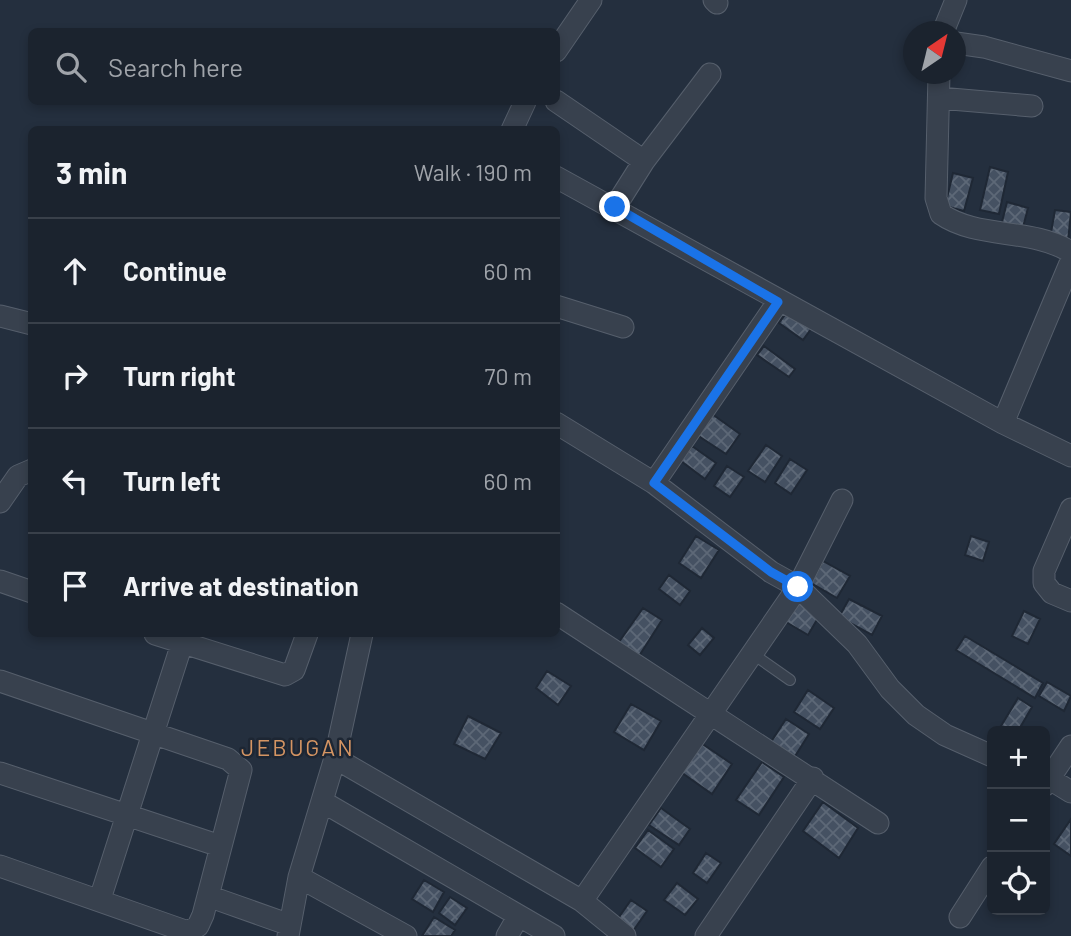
<!DOCTYPE html>
<html lang="en">
<head>
<meta charset="utf-8">
<style>
	body { margin:0; font-family:Barlow,sans-serif; background:#242b36; color:#f1f3f6 }
	.controls { position:absolute; right:21px; bottom:21px; display:grid; overflow:hidden; border-radius:10px; box-shadow:0 4px 10px #0003 }
	.controls button { width:63px; height:63px; display:grid; place-items:center; padding:0; border:0; border-bottom:2px solid #39404a; background:#1b232e; color:#f1f3f6; font:35px sans-serif }
	.compass { position:absolute; left:903px; top:21px; width:63px; height:63px; border-radius:50%; background:#1b232e; box-shadow:0 4px 10px #0003; rotate:35deg }
	.stop { position:absolute; width:21px; height:21px; margin:-16px; border:5px solid #1a73e8; border-radius:50%; background:#fff }
	.stop.end { background:#1a73e8; border-color:#fff; box-shadow:0 2px 7px #0008 }
	.list { margin:0; padding:0; list-style:none }
	h2 { display:flex; justify-content:space-between; align-items:center; height:91px; margin:0; padding:0 28px; font-size:30px }
	h2 small { font-size:23px; font-weight:400; color:#a0a4aa }
	.list li { display:grid; grid-template-columns:46px 1fr auto; gap:21px; align-items:center; box-sizing:border-box; height:105px; padding:0 28px; border-top:2px solid #39404a }
	.list b { display:block; font-size:26px; white-space:nowrap }
	.list em { font-size:23px; font-style:normal; color:#a0a4aa }
	.icon { flex:none; width:38px; height:38px; fill:none; stroke:currentColor; stroke-width:2; stroke-linecap:round; stroke-linejoin:round }
	.map { position:relative; flex:none; width:1071px; height:936px; overflow:hidden }
	.search { position:absolute; background:#1b232e; box-shadow:0 4px 10px #0003; left:28px; top:28px; width:532px; height:77px; display:flex; align-items:center; gap:18px; box-sizing:border-box; padding:0 24px; border-radius:10px; color:#a0a4aa; font-size:26px }
	.panel { position:absolute; background:#1b232e; box-shadow:0 4px 10px #0003; left:28px; top:126px; width:532px; height:511px; border-radius:10px }
	.map>svg:first-child { display:block }
	.building { fill:url(#building-cross-hatch); stroke:#1f2835; stroke-width:2 }
	.lines { fill:none; stroke-linecap:round; stroke-linejoin:round }
	.service-casing { stroke:#565f6c; stroke-width:12 }
	.minor-casing { stroke:#565f6c; stroke-width:23 }
	.service { stroke:#38414e; stroke-width:10 }
	.minor { stroke:#38414e; stroke-width:21 }
	.route { stroke:#1a73e8; stroke-width:9 }
	.labels { text-anchor:middle; stroke-width:5; stroke-linejoin:round; paint-order:stroke }
	.quarter-label { font-size:23px; letter-spacing:2px; fill:#d59563; stroke:#1d2633 }
</style>
</head>
<body>
<div class="map">
<svg width="1071" height="936" viewBox="0 0 1071 936">
	<defs>
		<pattern id="building-cross-hatch" width="8" height="8" patternUnits="userSpaceOnUse" patternTransform="scale(1.75)"><rect width="8" height="8" fill="#455162"/><path d="M0 0l8 8M0 8l8-8" fill="none" stroke="#5d6877"/></pattern>
	</defs>
	<rect width="100%" height="100%" fill="#242f3e"/>
	<path class="building" d="M990,167L1008,172L999,214L980,210Z
		M953,173L973,178L964,211L945,206Z
		M1007,202L1028,208L1022,231L1001,226Z
		M1055,210L1071,212L1068,241L1050,238Z
		M787,312L811,329L803,340L779,323Z
		M764,346L795,369L789,377L757,355Z
		M712,414L740,434L726,454L697,435Z
		M766,445L782,456L765,482L748,471Z
		M692,446L716,463L705,479L681,461Z
		M790,459L807,470L791,494L775,483Z
		M727,466L744,477L730,497L714,486Z
		M696,536L719,550L701,578L679,563Z
		M971,536L989,542L983,561L965,555Z
		M823,561L850,576L837,598L811,583Z
		M669,575L690,591L680,605L659,589Z
		M849,599L882,616L872,635L839,617Z
		M799,600L821,613L808,635L786,622Z
		M643,608L662,620L639,656L619,642Z
		M1024,611L1040,619L1028,644L1012,636Z
		M702,628L714,638L700,655L688,645Z
		M965,636L1043,683L1035,698L956,650Z
		M547,671L571,686L558,705L536,688Z
		M1047,682L1071,696L1064,711L1039,696Z
		M808,690L834,708L820,729L794,712Z
		M1018,698L1032,707L1018,731H998Z
		M631,704L661,721L644,750L614,732Z
		M468,716L501,733L485,759L454,744Z
		M786,719L809,734L792,761L769,745Z
		M698,741L732,764L712,794L678,770Z
		M762,762L784,777L759,815L736,800Z
		M823,802L858,828L839,858L803,831Z
		M661,808L690,829L679,845L649,825Z
		M1071,819V856L1054,844Z
		M648,830L674,849L661,867L635,848Z
		M706,853L721,863L707,883L693,873Z
		M424,880L444,892L433,912L412,899Z
		M677,883L698,899L685,915L664,900Z
		M450,897L467,908L455,925L439,913Z
		M631,900L647,911L633,931L617,920Z
		M434,917L455,930L451,936H422Z"/>
	<g class="lines">
		<defs>
			<path id="service" d="M753,654L790,680"/>
			<path id="minor" d="M714,0L717,3
				M943,32L956,0
				M956,43L984,47L1071,71
				M556,51L591,0
				M939,74L936,198L941,214C977,239 1031,228 1069,251L1071,258
				M939,98L1032,106
				M556,101L644,161
				M512,130L525,102
				M556,177L1003,423L1071,456
				M615,207L644,161L710,74
				M556,306L623,327
				M0,316L32,324
				M556,423L654,483L771,572L798,587L857,644L890,689L916,715L945,735L992,756
				M1003,423L1071,261
				M654,483L778,302
				M0,502L18,476L32,470
				M1071,509L1044,571V583L1052,593L1071,601
				M0,581L32,592
				M556,613L878,823
				M155,634L285,675L294,670L307,634
				M0,681L228,759L241,770L203,915L198,926L188,932L0,866
				M335,758L582,901L625,936
				M0,773L220,846
				M1045,776L1071,792
				M1045,785L1071,746
				M323,802L554,936
				M299,877L406,936
				M208,896L290,925
				M100,899L185,634
				M582,901L798,587L842,500
				M960,917L992,867
				M288,936L299,877L335,758L362,634
				M507,936L518,917
				M706,936L813,778"/>
		</defs>
		<use href="#service" class="service-casing"/>
		<use href="#minor" class="minor-casing"/>
		<use href="#service" class="service"/>
		<use href="#minor" class="minor"/>
	</g>
	<g class="lines">
		<path class="route" d="M615,207L778,302L654,483L771,572L798,587"/>
	</g>
	<g class="labels">
		<g class="quarter-label">
			<text x="298" y="756">JEBUGAN</text>
		</g>
	</g>
</svg>
<div class="controls">
<button>+</button>
<button>−</button>
<button><svg class="icon" aria-label="locate" viewBox="0 0 24 24"><circle cx="12" cy="12" r="6"/><path d="M12 2v4M12 18v4M2 12h4M18 12h4"/></svg></button>
</div>
<svg class="compass" viewBox="-18 -18 36 36"><path d="M0-13l5 13h-10z" fill="#e53935"/><path d="M0 13l5-13h-10z" fill="#a0a4aa"/></svg>
<div class="stop" style="left:798px;top:587px"></div>
<div class="stop end" style="left:615px;top:207px"></div>
<div class="search"><svg class="icon" aria-label="search" viewBox="0 0 24 24"><circle cx="10" cy="10" r="6"/><path d="M15 15l6 6"/></svg>Search here</div>
<section class="panel">
<h2>3 min<small>Walk · 190 m</small></h2>
<ul class="list">
<li><svg class="icon" aria-label="ahead" viewBox="0 0 24 24"><path d="M12 20V5M6 11l6-6 6 6"/></svg><div><b>Continue</b></div><em>60 m</em></li>
<li><svg class="icon" aria-label="right" viewBox="0 0 24 24"><path d="M7 20v-9h11M14 6l5 5-5 5"/></svg><div><b>Turn right</b></div><em>70 m</em></li>
<li><svg class="icon" aria-label="left" viewBox="0 0 24 24"><path d="M17 20v-9H6M10 6l-5 5 5 5"/></svg><div><b>Turn left</b></div><em>60 m</em></li>
<li><svg class="icon" aria-label="arrive" viewBox="0 0 24 24"><path d="M6 21V4h12l-3 4 3 4H6"/></svg><div><b>Arrive at destination</b></div></li>
</ul>
</section>
</div>
</body>
</html>
